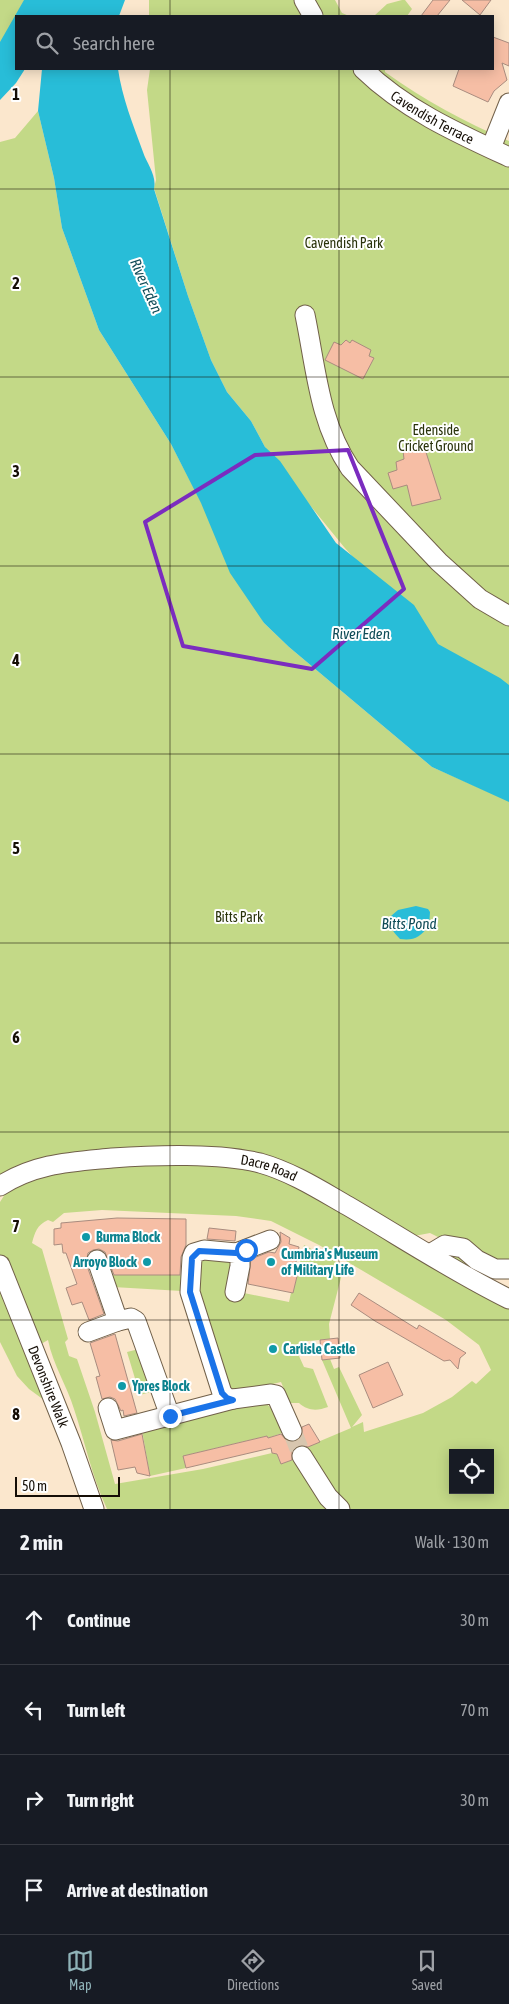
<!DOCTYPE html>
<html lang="en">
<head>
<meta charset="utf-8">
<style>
	body { margin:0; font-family:"Asap Condensed",sans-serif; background:#20242c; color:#f1f3f6 }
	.controls { position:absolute; right:15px; bottom:15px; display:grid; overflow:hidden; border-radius:0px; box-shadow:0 2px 12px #0003 }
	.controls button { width:45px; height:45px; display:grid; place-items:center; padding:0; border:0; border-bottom:1px solid #363941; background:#171b24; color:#f1f3f6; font:25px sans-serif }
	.scale { position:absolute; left:15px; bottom:12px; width:105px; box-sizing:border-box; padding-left:5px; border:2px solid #150e06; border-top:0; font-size:14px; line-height:18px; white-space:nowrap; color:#150e06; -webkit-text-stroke:4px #fff; paint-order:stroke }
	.stop { position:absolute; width:15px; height:15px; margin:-11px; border:4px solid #1a73e8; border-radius:50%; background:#fff }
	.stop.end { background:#1a73e8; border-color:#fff; box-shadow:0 1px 5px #0008 }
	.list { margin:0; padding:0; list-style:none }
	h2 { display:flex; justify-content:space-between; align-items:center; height:65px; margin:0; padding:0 20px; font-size:21px }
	h2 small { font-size:16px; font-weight:400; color:#9ea1a6 }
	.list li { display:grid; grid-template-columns:32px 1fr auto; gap:15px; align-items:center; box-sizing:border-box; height:90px; padding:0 20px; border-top:1px solid #363941 }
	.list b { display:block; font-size:19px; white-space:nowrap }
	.list em { font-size:16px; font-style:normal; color:#9ea1a6 }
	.icon { flex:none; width:28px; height:28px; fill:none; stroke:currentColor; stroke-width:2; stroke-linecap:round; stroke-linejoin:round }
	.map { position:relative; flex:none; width:509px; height:1509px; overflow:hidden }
	.search { position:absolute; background:#171b24; box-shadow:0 2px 12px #0003; left:15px; right:15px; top:15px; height:55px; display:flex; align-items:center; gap:12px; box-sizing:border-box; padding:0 18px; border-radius:0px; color:#9ea1a6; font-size:19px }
	.sheet { height:425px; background:#171b24 }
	nav { display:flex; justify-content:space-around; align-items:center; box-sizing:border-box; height:70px; border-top:1px solid #363941; background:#171b24; font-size:14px; color:#9ea1a6 }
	nav a { display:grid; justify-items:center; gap:2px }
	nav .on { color:#8fb3b8 }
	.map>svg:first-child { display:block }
	.green { fill:#c3d987; fill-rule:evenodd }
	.water { fill:#28bdd8 }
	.building { fill:#f6bea5; stroke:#a98c7f }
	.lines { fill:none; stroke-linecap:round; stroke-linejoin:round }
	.minor-tunnel { stroke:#d8c6af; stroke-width:19; stroke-dasharray:19 9; stroke-linecap:butt }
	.minor-casing { stroke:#716049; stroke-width:21 }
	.minor { stroke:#fff; stroke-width:19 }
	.route { stroke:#1a73e8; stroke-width:6 }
	.marked { fill:none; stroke:#7b2cbf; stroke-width:4; stroke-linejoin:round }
	.grid { fill:none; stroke:#150e06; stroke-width:1; stroke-opacity:0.55 }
	.culture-dot { fill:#0f9aa8; stroke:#fff; stroke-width:2 }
	.labels { text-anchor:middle; stroke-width:4; stroke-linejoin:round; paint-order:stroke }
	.street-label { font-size:14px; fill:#150e06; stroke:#fff }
	.park-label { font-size:14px; fill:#2a330b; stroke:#fff }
	.culture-label { font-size:14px; font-weight:bold; fill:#0d838f; stroke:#fff; text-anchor:start }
	.water-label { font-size:15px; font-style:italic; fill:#0f4b57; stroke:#fff }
	.grid-label { font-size:16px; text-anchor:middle; font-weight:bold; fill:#150e06; stroke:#fff; stroke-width:4; stroke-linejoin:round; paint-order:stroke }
</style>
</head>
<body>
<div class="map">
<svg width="509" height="1509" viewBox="0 0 509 1509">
	<rect width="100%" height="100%" fill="#fbe7cd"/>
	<path class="green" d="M0,0H35L16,16L0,54Z
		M149,0H335L342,13L349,16H149Z
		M402,0H405L412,9L407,16H374L387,4Z
		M150,69H385V72C424,100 465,122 509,141V693L448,655L387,595L344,547L287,477L265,447L251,421L227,392L211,360L188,296L154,188L156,180L147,90Z
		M38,111L54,178L62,228L99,330L171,444L264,623L289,647L432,767L509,801V1263L478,1271H469L450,1262L452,1244L430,1233L409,1237L272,1162L56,1158L14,1167L0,1175V142L15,138Z
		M133,1162L225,1164L282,1177L509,1303V1509H349L331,1494L306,1447L351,1428L322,1360L330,1359L334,1369L339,1367L362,1415L352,1427L363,1422L364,1432L423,1413L452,1397L472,1381L476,1384L491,1370L479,1345L446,1320L319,1245L271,1221L236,1216L102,1210L64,1213L53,1222L48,1220C37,1225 35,1232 32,1243L42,1249L68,1339L65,1342L69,1356L77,1359L95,1412L115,1484L203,1469L272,1453L277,1454L281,1464L298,1458L329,1509H107C92,1477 85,1442 74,1409C67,1386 53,1365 48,1340L41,1344L48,1403L29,1389L17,1376L0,1342V1202L7,1191L23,1178ZM453,1453H490V1490H453Z
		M304,1245L344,1266L329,1324L330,1339L308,1341L301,1346L299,1356L304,1367L313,1369L328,1407C317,1411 308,1411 299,1403H290L281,1382L235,1393L228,1391L182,1291L113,1287L106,1275H187L197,1258L235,1261L239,1292L289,1302L291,1293H293Z
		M139,1349L154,1391L140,1395L127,1352Z
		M263,1401L277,1413L285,1432L268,1438L267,1436L183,1456L186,1468L150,1476L142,1430Z"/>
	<path class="water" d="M24,0H125L119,16H16V69H25L16,83L0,100V42Z
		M42,69H118C122,97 133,125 143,152C147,164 157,175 154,189L188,296L211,360L227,392L251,421L265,447L280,461L336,543L414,605L438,644L500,678L509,685V802L432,767L289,647L264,623L230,573L201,503L171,444L99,330L62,228L54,178L38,111Z
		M416,906L428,909L430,912L429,926C420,937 414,941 400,939C393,931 388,927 391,916L398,910Z"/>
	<path class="building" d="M433,0H450L437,16H421Z
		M462,0H491L480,15Z
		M493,37L509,43V66L502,63L507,80L494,91L488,102L453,86L459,69H493Z
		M346,340L350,343L352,340L371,350L369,356L374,358L363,379L325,360L334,342L341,345Z
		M424,446L441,499L412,506L407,485L393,489L388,473L397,470L396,462L404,459L403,451Z
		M117,1218L186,1219V1245L181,1257L180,1275H114L105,1252L99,1249L93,1250L88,1253L86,1263L104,1314L89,1320L82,1302L72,1305L66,1288L77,1284L66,1253H63L62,1244L54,1245V1229L61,1228V1223Z
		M209,1228L236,1231L235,1241L207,1239Z
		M280,1232L290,1238L289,1244L299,1247L295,1267L299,1268L293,1293L248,1284L251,1259L269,1252L275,1253L281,1242Z
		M359,1293L417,1329L419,1325L466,1353L460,1358L458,1369L450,1360L444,1361L375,1321L351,1305Z
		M115,1334L137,1413L124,1416L123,1410L121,1411L115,1399L110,1397L102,1399L96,1377L100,1376L90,1343Z
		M338,1338L340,1358L322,1360L320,1340Z
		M388,1362L403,1395L373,1408L359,1375Z
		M309,1424L320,1442L308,1447L302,1445L296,1446L292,1451V1460L281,1464L277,1454L272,1453L271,1448L186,1468L183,1456L267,1436L268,1438L281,1434L286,1440L296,1441L301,1437L302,1427Z
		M142,1434L150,1476L137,1473L135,1467L118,1470L111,1440L118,1441Z"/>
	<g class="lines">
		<path class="minor-tunnel" d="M292,1431L302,1456"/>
		<defs>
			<g id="minor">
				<path d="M304,0L313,16"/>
				<path id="s1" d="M363,69C404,109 457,133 509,157"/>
				<path d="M491,148L509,103"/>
				<path d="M305,315C316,368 319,422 350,468L439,562L480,599L509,616"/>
				<path id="s2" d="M0,1186C36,1163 71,1162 112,1158C154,1155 220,1153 260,1163C292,1172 320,1190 348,1206C401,1237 454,1272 509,1299"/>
				<path d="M236,1253L270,1240"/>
				<path d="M430,1254L445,1245L463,1248L477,1260L495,1269H509"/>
				<path d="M97,1260L118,1321L131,1318L136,1321L170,1416"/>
				<path id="s3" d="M0,1265L71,1443L94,1509"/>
				<path d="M235,1292L240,1266V1255L236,1253L204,1250L194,1253L192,1258L190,1292L222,1393L227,1398L233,1399L271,1394L276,1395L292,1431"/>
				<path d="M88,1332L118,1321"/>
				<path d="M108,1408L115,1430L233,1399"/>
				<path d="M302,1456L328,1497L340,1509"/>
			</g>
		</defs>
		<use href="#minor" class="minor-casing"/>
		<use href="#minor" class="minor"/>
	</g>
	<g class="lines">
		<path class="route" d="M170,1416L233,1400L227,1398L222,1393L190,1292L192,1258L199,1251L236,1253L246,1250"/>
	</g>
	<path class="marked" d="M348,450L404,589L312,669L183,646L145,522L255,455Z"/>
	<path class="grid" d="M170,0V16M339,0V16M170,69V1509M339,69V1509M0,189H509M0,377H509M0,566H509M0,754H509M0,943H509M0,1132H509M0,1320H509"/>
	<g class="culture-dot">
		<circle cx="86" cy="1237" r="5"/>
		<circle cx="147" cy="1262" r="5"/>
		<circle cx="271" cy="1262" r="5"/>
		<circle cx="273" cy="1349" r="5"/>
		<circle cx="122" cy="1386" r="5"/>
	</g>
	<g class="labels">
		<g class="street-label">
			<text dy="5" stroke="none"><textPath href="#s1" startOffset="85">Cavendish Terrace</textPath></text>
			<text dy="5" stroke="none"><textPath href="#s2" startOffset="275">Dacre Road</textPath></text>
			<text dy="5" stroke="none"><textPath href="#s3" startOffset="131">Devonshire Walk</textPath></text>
		</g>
		<g class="park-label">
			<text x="344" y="248">Cavendish Park</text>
			<text x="436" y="435">Edenside<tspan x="436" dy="16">Cricket Ground</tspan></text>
			<text x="239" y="922">Bitts Park</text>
		</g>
		<g class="culture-label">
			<text x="96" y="1242">Burma Block</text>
			<text x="281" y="1259">Cumbria's Museum<tspan x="281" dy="16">of Military Life</tspan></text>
			<text x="137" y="1267" text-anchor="end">Arroyo Block</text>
			<text x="283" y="1354">Carlisle Castle</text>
			<text x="132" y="1391">Ypres Block</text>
		</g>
		<g class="water-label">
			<text transform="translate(146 286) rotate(66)" y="5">River Eden</text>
			<text x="361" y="639">River Eden</text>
			<text x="409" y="929">Bitts Pond</text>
		</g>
	</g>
	<g class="grid-label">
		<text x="16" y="100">1</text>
		<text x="16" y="289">2</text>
		<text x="16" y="477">3</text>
		<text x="16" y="666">4</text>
		<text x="16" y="854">5</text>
		<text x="16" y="1043">6</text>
		<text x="16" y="1232">7</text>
		<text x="16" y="1420">8</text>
	</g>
</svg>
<div class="controls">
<button><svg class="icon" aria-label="locate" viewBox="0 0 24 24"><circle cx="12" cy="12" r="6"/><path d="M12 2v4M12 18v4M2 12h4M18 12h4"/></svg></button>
</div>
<div class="scale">50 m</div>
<div class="stop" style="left:246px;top:1250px"></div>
<div class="stop end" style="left:170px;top:1416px"></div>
<div class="search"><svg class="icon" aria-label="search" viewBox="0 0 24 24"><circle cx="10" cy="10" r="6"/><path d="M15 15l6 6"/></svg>Search here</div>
</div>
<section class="sheet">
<h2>2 min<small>Walk · 130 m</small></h2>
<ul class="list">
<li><svg class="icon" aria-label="ahead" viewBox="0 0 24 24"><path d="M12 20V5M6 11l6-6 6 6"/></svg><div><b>Continue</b></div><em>30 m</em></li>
<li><svg class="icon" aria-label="left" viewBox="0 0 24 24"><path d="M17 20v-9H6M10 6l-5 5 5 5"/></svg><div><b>Turn left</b></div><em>70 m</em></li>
<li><svg class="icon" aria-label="right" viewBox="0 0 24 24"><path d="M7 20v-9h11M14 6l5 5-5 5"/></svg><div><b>Turn right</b></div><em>30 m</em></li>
<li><svg class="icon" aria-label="arrive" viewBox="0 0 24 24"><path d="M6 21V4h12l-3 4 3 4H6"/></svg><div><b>Arrive at destination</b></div></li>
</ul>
</section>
<nav>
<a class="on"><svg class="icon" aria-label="map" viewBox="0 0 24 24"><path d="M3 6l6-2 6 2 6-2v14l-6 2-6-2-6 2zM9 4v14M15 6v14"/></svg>Map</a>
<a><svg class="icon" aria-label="directions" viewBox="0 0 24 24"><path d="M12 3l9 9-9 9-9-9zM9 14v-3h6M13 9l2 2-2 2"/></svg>Directions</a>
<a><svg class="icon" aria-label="saved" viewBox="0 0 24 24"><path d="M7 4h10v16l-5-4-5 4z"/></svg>Saved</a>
</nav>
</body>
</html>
